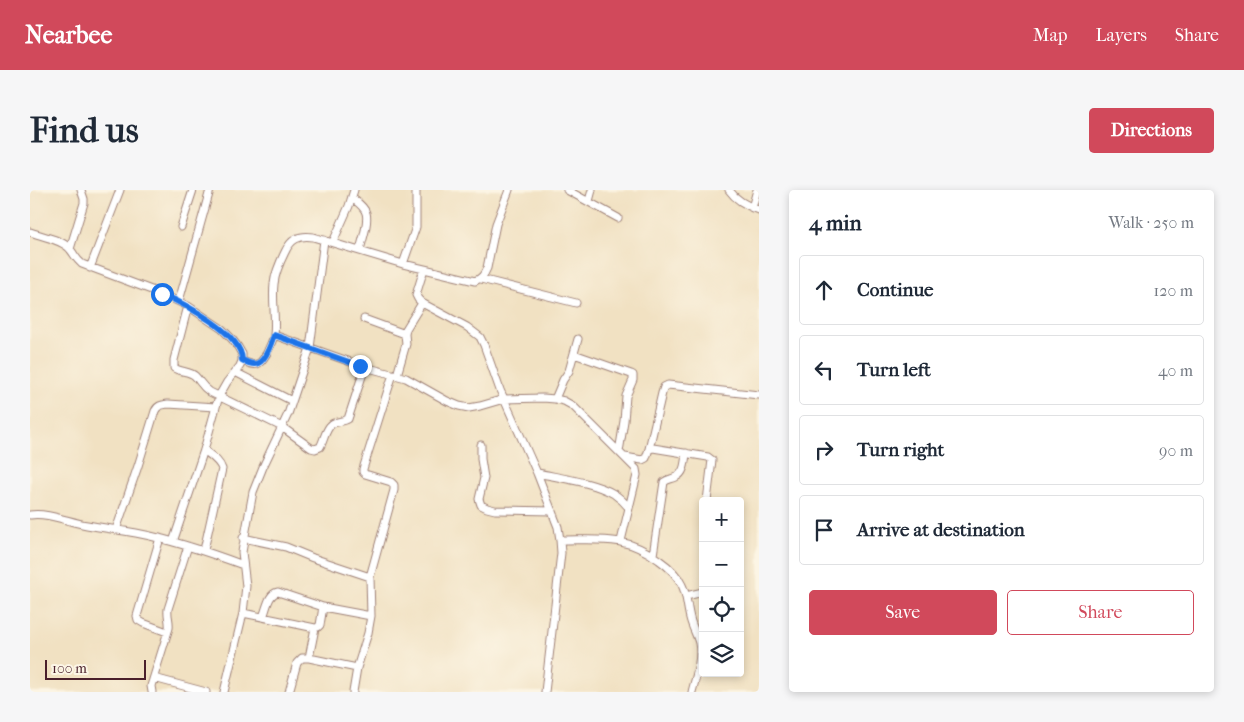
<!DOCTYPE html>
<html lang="en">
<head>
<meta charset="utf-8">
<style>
	body { margin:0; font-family:"IM FELL French Canon",serif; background:#f6f6f7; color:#1f2937 }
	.controls { position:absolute; right:15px; bottom:15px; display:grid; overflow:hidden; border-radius:5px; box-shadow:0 2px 8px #0003 }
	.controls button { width:45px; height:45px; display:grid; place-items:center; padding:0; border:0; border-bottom:1px solid #e0e1e3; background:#fff; color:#1f2937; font:25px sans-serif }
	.scale { position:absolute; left:15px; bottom:12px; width:101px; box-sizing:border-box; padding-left:5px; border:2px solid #4a1f2b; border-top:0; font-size:14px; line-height:18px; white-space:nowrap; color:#4a1f2b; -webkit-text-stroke:4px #fcf5e5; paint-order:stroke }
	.stop { position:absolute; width:15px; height:15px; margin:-11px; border:4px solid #1a73e8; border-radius:50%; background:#fff }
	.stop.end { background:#1a73e8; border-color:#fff; box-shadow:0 1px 5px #0008 }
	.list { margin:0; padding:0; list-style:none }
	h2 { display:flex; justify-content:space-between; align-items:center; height:65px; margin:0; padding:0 20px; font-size:21px }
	h2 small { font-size:16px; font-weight:400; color:#747a83 }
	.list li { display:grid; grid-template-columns:32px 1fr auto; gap:15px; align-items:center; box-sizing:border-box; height:70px; margin:0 10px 10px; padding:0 10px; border:1px solid #e0e1e3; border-radius:5px }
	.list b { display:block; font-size:19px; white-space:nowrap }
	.list em { font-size:16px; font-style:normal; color:#747a83 }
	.actions { display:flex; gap:10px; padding:15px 20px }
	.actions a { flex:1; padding:11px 0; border:1px solid #d1495b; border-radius:5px; text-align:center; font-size:18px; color:#d1495b }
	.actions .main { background:#d1495b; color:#fff }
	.icon { flex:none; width:28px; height:28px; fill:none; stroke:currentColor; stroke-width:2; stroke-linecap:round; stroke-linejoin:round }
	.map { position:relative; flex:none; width:729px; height:502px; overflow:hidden; border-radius:5px }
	header { display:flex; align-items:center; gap:30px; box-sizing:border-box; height:70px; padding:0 25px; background:#d1495b; color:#fff }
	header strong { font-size:24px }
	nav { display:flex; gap:28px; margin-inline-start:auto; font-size:18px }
	.intro { display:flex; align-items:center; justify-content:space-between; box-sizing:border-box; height:120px; padding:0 30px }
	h1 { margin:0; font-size:35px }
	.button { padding:12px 22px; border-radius:5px; background:#d1495b; color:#fff; font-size:18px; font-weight:700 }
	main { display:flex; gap:30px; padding:0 30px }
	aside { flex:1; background:#fff; border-radius:5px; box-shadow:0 2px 8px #0003 }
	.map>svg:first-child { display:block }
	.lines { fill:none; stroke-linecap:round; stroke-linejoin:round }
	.minor-casing { stroke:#9e8076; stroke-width:9 }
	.minor { stroke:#fff; stroke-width:7 }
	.route { stroke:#1a73e8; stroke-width:6 }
</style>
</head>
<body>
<header>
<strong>Nearbee</strong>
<nav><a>Map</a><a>Layers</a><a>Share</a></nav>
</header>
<div class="intro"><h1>Find us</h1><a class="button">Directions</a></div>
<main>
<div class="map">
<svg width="729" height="502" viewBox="0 0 729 502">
	<rect width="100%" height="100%" fill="#fcf5e5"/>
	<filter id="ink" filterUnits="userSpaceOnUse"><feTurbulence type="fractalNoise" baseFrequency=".02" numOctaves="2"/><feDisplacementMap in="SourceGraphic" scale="10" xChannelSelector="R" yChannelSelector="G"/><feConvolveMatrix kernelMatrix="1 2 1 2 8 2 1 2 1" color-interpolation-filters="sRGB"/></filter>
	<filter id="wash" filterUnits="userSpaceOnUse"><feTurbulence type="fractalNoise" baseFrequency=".0096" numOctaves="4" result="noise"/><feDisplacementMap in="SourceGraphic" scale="20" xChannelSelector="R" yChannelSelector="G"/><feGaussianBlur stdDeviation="1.12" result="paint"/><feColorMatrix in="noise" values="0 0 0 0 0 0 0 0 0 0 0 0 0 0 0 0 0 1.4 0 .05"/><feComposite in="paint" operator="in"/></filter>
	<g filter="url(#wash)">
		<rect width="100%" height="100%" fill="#f1e1c2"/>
	</g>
	<g filter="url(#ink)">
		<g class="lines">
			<defs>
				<path id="minor" d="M537,0L588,28
					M699,0C706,10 717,16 729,20
					M322,8C327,12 334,16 336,23C339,32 332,51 330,60
					M559,11L562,0
					M722,18L727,0
					M151,37L163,0
					M0,42C11,46 33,50 40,59C45,65 45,68 52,74L132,104L158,116L192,139L202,149L208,157L212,164V171L210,176L197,192L189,206L174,260L143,352
					M303,52L319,16L324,0
					M40,59L54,13V9L51,0
					M373,74L386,37V0
					M60,78L90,0
					M394,79L386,105L388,109L392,113L437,137L450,147L454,155L470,200L507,283L528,337L530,350L531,363L515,502
					M451,89L546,113
					M149,111L180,0
					M158,116L144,170V178C150,182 160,181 165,186C171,192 171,196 180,202L252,237L281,258L285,259L290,257C294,251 295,239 302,234C306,231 313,232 318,229L335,177
					M334,129L375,144
					M244,145L335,177L376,188L417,211L429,216L439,218L450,216L474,209L513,208L525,209L534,211L543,216L606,279L607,285L591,351
					M544,164L601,184L603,185V190L596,206L594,231L589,262
					M212,171C216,172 222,176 227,174C232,173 234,167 237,163C239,157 243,151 244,145C246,128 242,111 244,94C245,83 250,72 255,62C261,49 269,45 283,47L373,74L445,91C452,88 454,85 457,78L466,34L479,0
					M205,182L262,211
					M367,185L376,154L375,144L376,139L392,113
					M525,209L533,190L539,181L548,149
					M451,255V269L454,288L449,309L451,315L457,318L465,320L522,321
					M619,259L632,203L634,197L638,195L729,205
					M174,260C181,266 189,270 192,279L174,360
					M595,267L612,270L616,268L619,259L623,258L678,267L682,270L677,311
					M507,283C530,288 564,292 584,304C590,308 595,313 599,318
					M0,325C17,322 39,332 57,335C73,338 90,340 106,343C143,350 178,362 213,375
					M673,338V342
					M86,340L108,276L125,221C128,215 132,215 138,214L186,217
					M130,348L107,426L108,430L113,433L137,442
					M213,348L256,357L283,368L340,387
					M530,350C569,350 596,345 629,370C639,377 647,384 652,395C657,405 657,417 660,428C662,437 667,445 669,453C672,470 666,486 662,502
					M623,365L634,292C638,289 642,289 646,287C655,283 655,271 656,263
					M656,406L673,402
					M213,423L285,438L288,437L290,435L293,417L341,426
					M233,427C237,418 238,404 248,402L293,417
					M279,468L285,438
					M124,488L176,502
					M122,502L121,496L139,438C140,431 137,426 138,419L158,356
					M194,502L213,423L216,396L212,362L223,302L233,277L258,224L280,158L294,50
					M259,502L267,473L272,468H279L327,478
					M323,502L327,478L338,443L341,426L340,387L364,300V295L361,292L335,284L333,282V279L363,184"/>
			</defs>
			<use href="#minor" class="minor-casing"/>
			<use href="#minor" class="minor"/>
		</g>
	</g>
	<g class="lines" filter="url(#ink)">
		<path class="route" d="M132,104C154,114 212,143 212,170C216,172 220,174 224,174C235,175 241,153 244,145L330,176"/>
	</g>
</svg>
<div class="controls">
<button>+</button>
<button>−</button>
<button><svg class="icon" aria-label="locate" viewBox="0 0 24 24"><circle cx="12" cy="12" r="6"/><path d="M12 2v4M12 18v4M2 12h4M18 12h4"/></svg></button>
<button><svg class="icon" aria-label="layers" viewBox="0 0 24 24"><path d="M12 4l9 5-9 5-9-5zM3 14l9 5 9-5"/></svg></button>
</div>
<div class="scale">100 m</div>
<div class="stop" style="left:132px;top:104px"></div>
<div class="stop end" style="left:330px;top:176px"></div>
</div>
<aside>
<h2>4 min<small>Walk · 250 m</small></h2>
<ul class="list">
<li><svg class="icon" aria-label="ahead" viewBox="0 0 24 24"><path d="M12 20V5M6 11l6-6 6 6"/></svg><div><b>Continue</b></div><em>120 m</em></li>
<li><svg class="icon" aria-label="left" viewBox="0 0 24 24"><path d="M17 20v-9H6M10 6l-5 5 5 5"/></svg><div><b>Turn left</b></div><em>40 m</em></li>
<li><svg class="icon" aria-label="right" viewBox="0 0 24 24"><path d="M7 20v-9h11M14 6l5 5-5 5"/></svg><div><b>Turn right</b></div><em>90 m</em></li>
<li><svg class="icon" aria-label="arrive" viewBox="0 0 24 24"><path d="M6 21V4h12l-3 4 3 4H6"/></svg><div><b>Arrive at destination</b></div></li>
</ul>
<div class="actions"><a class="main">Save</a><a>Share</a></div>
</aside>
</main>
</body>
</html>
